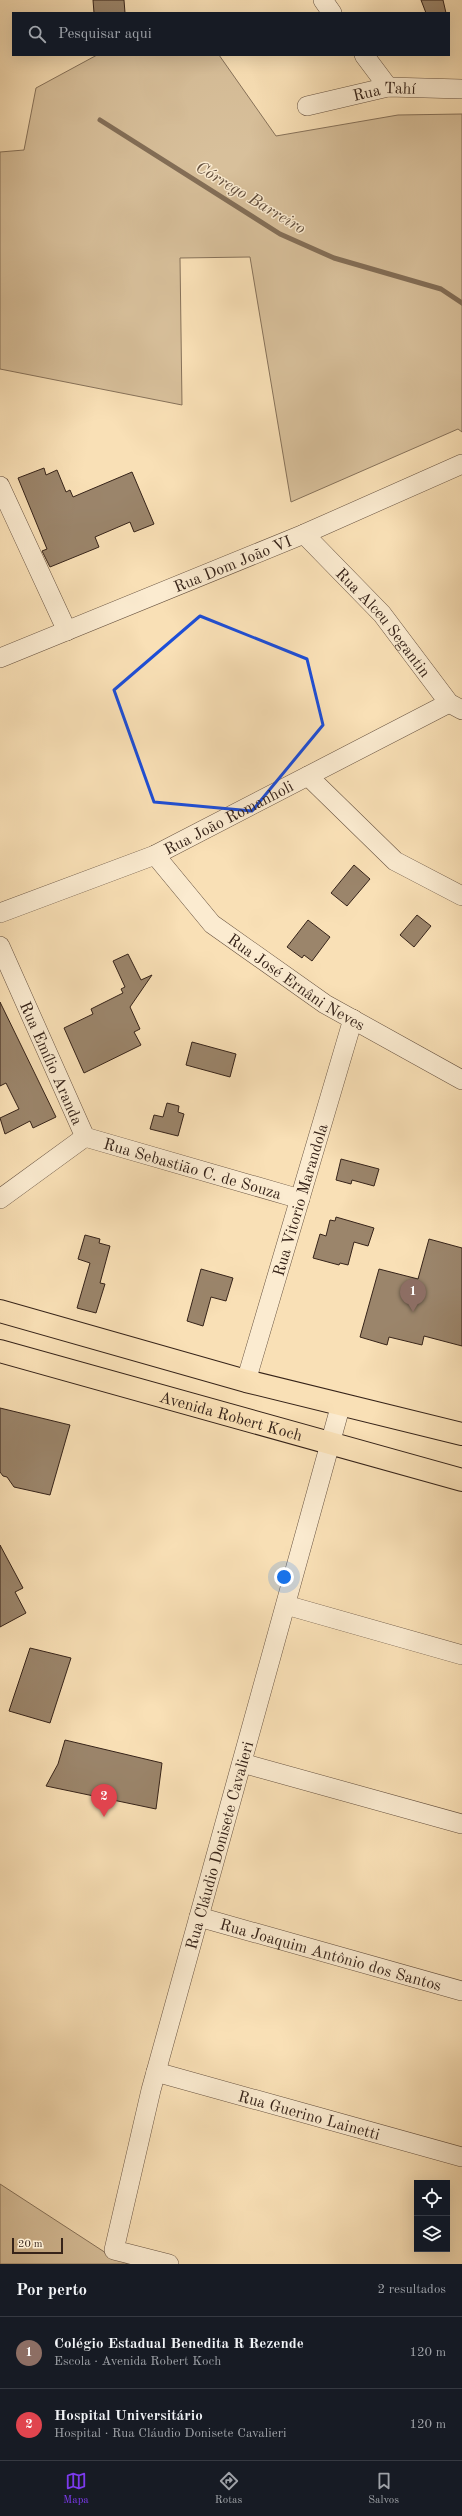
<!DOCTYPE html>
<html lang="pt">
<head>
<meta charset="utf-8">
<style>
	body { margin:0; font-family:"Old Standard TT",serif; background:#20242c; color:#f1f3f6 }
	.controls { position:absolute; right:12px; bottom:12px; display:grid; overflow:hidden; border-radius:0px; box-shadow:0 4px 16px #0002 }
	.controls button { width:36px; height:36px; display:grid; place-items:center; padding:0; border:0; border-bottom:1px solid #363941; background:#171b24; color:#f1f3f6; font:20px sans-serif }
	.scale { position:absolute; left:12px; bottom:10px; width:51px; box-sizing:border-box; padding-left:4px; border:2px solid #362319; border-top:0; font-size:11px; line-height:14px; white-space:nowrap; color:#362319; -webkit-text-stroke:3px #fbebd0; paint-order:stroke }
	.you { position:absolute; left:284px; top:1577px; width:14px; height:14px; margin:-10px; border:3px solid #fff; border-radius:50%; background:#1a73e8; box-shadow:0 0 0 6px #1a73e833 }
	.badge { display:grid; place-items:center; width:26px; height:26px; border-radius:50%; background:#7c3aed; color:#fff; font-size:13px; font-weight:700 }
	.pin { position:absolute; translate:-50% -33px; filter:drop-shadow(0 1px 2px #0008) }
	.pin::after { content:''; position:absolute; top:21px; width:14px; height:12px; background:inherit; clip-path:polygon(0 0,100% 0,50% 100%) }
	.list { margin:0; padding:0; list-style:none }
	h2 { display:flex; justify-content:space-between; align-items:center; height:52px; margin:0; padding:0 16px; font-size:17px }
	h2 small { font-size:13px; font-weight:400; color:#9ea1a6 }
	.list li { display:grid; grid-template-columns:26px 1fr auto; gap:12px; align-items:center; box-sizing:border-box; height:72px; padding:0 16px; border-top:1px solid #363941 }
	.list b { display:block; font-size:15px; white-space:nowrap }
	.list p { margin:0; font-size:13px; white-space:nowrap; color:#9ea1a6 }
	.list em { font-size:13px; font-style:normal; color:#9ea1a6 }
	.icon { flex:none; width:22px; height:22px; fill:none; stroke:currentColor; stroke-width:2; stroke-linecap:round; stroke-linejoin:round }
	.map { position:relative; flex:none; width:462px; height:2264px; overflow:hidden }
	.search { position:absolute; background:#171b24; box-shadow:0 4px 16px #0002; left:12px; right:12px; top:12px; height:44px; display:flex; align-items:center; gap:10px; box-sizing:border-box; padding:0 14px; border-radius:0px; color:#9ea1a6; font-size:15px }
	.sheet { height:196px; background:#171b24 }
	nav { display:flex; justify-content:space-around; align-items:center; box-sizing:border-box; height:56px; border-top:1px solid #363941; background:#171b24; font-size:11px; color:#9ea1a6 }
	nav a { display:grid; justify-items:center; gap:2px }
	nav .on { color:#7c3aed }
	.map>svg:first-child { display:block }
	.green { fill:#d8c09b; stroke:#87725a }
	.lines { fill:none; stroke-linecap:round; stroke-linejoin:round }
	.stream { stroke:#836e57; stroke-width:5 }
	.building { fill:#9b856b; stroke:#362319 }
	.street-casing { stroke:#675240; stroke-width:20 }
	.primary-casing { stroke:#362319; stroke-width:24 }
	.street { stroke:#fbebd0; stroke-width:19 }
	.primary { stroke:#f9e0b6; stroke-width:22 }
	.marked { fill:none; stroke:#1d4ed8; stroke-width:3; stroke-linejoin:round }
	.labels { text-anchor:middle; stroke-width:3; stroke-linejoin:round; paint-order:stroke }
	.street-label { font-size:16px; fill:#362319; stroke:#fbebd0 }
	.water-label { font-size:17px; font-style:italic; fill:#634f3d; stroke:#fbebd0 }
</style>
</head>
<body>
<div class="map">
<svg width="462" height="2264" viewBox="0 0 462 2264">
	<rect width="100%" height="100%" fill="#f9e0b6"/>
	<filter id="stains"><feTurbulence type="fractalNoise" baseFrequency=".005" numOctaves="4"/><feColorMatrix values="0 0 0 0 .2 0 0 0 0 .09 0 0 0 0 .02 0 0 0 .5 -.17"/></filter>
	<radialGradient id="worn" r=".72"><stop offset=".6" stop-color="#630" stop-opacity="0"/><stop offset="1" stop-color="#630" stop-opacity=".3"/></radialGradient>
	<path class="green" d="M97,55H219L276,136L398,115L462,114V432L458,429L291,502L250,257L180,258L182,405L0,369V152L24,150L36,88Z
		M0,2184L106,2253L128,2264H0Z"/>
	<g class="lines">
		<path class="stream" d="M100,120L280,234L334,258L441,289L462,303"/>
	</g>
	<path class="building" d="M93,0H124L125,13H94Z
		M421,0H443L446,13H426Z
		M44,468L46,475L57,470L66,492L70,490L73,497L132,472L154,524L134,532L130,522L95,537L99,547L50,567L42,551L47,549L18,478Z
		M354,865L370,879L347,906L331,893Z
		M417,915L431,926L414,947L400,935Z
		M308,920L330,937L312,961L304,955L302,958L287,947Z
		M128,954L141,980L152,975L130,1007L140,1029L134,1032L141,1045L84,1073L64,1028L93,1014L91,1009L123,993L121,989L125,987L113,961Z
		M0,1002L56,1117L33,1128L30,1121L5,1134L0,1118L19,1109L6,1083L0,1086Z
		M192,1042L236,1054L230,1077L186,1065Z
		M167,1103L179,1106L178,1112L184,1114L178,1136L150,1129L154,1115L163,1117Z
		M341,1159L379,1169L374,1186L352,1180L351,1184L336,1180Z
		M336,1217L374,1228L368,1246L354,1242L348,1265L340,1263L339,1265L313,1258L320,1234L326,1236L330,1220L335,1221Z
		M85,1235L100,1239L99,1243L110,1246L100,1283L105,1284L96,1313L77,1308L90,1263L78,1259Z
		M429,1239L462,1248V1346L424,1336L422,1345L389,1337L387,1345L360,1337L379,1269L418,1279Z
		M201,1269L233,1278L226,1301L211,1297L203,1326L187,1321Z
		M0,1408L70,1425L50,1495L14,1487L7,1477L3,1476L0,1472Z
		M0,1545L23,1588L15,1592L26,1613L0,1627Z
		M30,1648L71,1658L50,1723L9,1711Z
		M65,1740L162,1763L156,1809L46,1786L58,1764Z"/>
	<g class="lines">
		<defs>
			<g id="street">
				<path d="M323,0L332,13"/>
				<path d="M364,55L388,87"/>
				<path id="s1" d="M307,106L388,87L462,89"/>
				<path d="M0,486L67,631"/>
				<path id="s2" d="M304,534L382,614L449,703L462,710"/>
				<path id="s3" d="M0,658L304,534L462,464"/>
				<path d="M308,776L395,861L462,896"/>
				<path id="s4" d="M155,855L212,924L325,1004L462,1080"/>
				<path id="s5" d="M0,913L155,855L449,703"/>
				<path id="s6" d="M0,946L85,1137"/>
				<path id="s7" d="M85,1137L300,1199"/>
				<path d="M0,1199L85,1137"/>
				<path id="s8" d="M246,1381L353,1019"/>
				<path d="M286,1605L462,1655"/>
				<path d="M242,1763L462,1824"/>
				<path id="s9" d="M199,1917L462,1991"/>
				<path id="s10" d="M156,2072L462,2157"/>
				<path id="s11" d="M169,2264L114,2250L151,2090L341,1404"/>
			</g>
			<g id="primary">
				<path d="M0,1311L246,1381L462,1434"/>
				<path id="s12" d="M0,1351L462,1480"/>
			</g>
		</defs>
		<use href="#street" class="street-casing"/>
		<use href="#primary" class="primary-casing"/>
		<use href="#street" class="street"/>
		<use href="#primary" class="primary"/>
	</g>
	<path class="marked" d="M200,616L307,659L323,725L252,811L154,802L114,690Z"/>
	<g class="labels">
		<g class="street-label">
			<text dy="6" stroke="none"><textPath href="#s1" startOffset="79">Rua Tahí</textPath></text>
			<text dy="6" stroke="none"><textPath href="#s3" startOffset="251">Rua Dom João VI</textPath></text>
			<text dy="6" stroke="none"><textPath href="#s2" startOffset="119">Rua Alceu Segantin</textPath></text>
			<text dy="6" stroke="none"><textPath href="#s5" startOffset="248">Rua João Romanholi</textPath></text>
			<text dy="6" stroke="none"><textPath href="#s4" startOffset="192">Rua José Ernâni Neves</textPath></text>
			<text dy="6" stroke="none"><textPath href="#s6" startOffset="128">Rua Emílio Aranda</textPath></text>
			<text dy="6" stroke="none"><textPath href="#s7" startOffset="112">Rua Sebastião C. de Souza</textPath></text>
			<text dy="6" stroke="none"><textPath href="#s8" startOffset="189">Rua Vitorio Marandola</textPath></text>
			<text dy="6" stroke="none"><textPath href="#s12" startOffset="240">Avenida Robert Koch</textPath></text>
			<text dy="6" stroke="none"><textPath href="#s11" startOffset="475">Rua Cláudio Donisete Cavalieri</textPath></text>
			<text dy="6" stroke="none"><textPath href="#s9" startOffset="137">Rua Joaquim Antônio dos Santos</textPath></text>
			<text dy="6" stroke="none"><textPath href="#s10" startOffset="159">Rua Guerino Lainetti</textPath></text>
		</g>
		<g class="water-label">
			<text transform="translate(251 197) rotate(31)" y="6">Córrego Barreiro</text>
		</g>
	</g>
	<rect width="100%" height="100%" filter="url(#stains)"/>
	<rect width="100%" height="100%" fill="url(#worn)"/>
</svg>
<div class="controls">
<button><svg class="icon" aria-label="locate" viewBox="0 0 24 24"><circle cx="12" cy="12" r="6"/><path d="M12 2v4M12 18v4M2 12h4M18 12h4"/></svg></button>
<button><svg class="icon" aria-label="layers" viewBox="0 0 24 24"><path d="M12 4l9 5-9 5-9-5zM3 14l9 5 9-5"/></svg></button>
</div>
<div class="scale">20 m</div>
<div class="you"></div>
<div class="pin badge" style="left:413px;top:1312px;background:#8d6e63">1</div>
<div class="pin badge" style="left:104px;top:1817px;background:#e0444e">2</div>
<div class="search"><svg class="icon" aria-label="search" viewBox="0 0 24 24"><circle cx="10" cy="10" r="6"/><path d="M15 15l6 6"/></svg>Pesquisar aqui</div>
</div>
<section class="sheet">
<h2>Por perto<small>2 resultados</small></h2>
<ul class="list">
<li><span class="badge" style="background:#8d6e63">1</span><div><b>Colégio Estadual Benedita R Rezende</b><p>Escola · Avenida Robert Koch</p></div><em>120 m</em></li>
<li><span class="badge" style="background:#e0444e">2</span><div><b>Hospital Universitário</b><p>Hospital · Rua Cláudio Donisete Cavalieri</p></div><em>120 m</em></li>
</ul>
</section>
<nav>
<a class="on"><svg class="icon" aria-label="map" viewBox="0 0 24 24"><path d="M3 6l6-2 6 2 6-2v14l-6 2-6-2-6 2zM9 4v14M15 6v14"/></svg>Mapa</a>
<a><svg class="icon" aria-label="directions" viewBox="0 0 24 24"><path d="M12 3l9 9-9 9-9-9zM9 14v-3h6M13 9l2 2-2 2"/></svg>Rotas</a>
<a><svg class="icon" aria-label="saved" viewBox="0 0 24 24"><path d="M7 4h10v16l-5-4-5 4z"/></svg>Salvos</a>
</nav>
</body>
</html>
